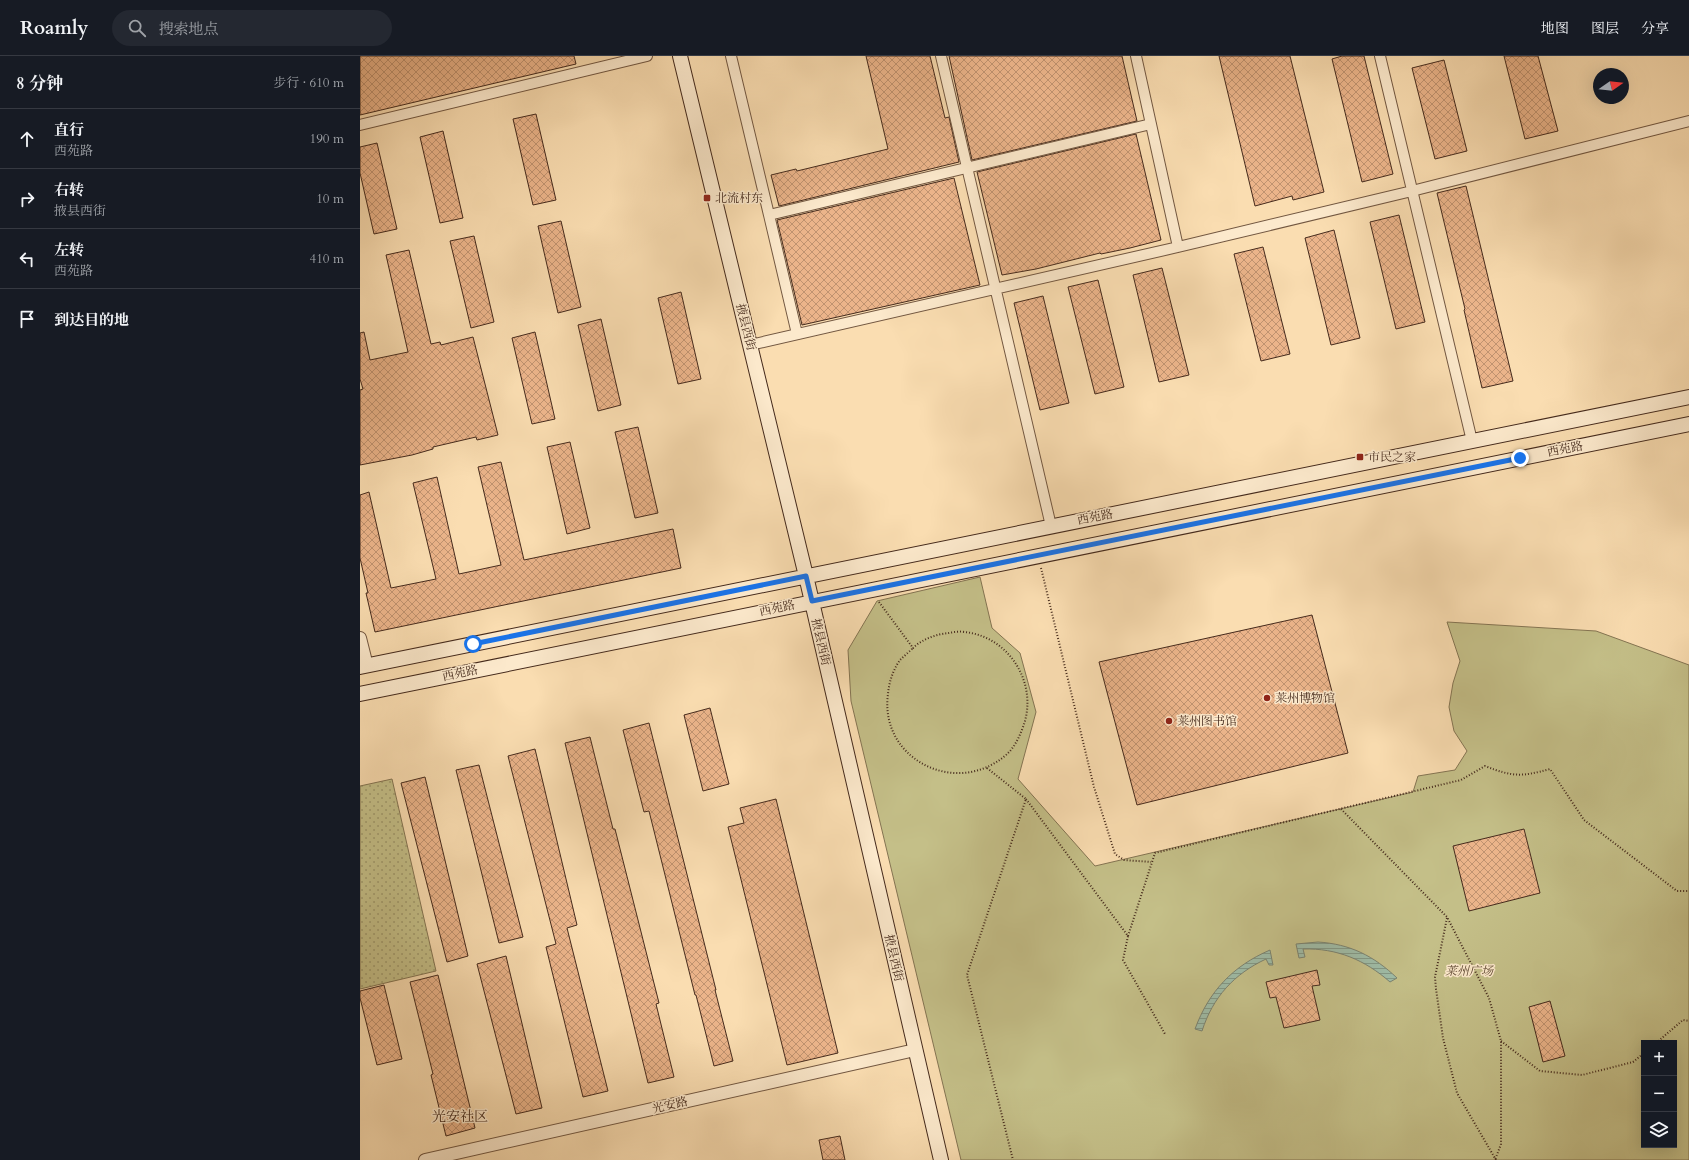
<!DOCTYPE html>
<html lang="zh">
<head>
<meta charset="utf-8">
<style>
	body { margin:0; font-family:Cardo,"Noto Serif SC",serif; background:#242831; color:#f1f3f6 }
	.controls { position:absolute; right:12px; bottom:12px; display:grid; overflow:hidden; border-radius:0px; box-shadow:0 4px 16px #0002 }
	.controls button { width:36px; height:36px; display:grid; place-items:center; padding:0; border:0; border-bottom:1px solid #363941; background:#171b24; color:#f1f3f6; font:20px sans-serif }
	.compass { position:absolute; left:1233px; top:12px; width:36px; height:36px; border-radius:50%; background:#171b24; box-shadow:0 4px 16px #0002; rotate:76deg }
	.stop { position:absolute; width:12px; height:12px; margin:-9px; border:3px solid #1a73e8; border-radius:50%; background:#fff }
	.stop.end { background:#1a73e8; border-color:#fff; box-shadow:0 1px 4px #0008 }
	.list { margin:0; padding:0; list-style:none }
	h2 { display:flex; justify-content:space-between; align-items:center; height:52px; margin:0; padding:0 16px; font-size:17px }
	h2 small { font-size:13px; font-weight:400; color:#9ea1a6 }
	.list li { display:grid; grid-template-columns:26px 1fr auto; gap:12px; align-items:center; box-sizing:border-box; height:60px; padding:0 16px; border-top:1px solid #363941 }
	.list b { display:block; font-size:15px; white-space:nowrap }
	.list p { margin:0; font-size:13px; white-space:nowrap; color:#9ea1a6 }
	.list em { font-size:13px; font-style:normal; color:#9ea1a6 }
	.icon { flex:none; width:22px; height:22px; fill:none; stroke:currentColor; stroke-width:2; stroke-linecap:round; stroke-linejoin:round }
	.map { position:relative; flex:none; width:1329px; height:1104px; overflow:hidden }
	header { display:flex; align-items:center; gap:24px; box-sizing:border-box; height:56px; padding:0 20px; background:#171b24; border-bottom:1px solid #363941 }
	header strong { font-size:19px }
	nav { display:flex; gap:22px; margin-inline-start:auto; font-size:14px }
	.search { width:280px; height:36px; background:#242831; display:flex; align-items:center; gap:10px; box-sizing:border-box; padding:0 14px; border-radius:22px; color:#9ea1a6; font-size:15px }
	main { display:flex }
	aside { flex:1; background:#171b24 }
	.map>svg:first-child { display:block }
	.grass { fill:url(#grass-dots); stroke:#847452 }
	.park { fill:#c4bf88; stroke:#847452; fill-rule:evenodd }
	.water { fill:url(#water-rules); stroke:#7b826f }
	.building { fill:url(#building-cross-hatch); stroke:#452a1c }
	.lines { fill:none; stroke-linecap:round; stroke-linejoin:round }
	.minor-casing { stroke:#725741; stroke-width:12 }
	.tertiary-casing { stroke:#725741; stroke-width:14 }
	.secondary-casing { stroke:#452a1c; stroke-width:16 }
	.path { stroke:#452a1c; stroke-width:2; stroke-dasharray:1 2; stroke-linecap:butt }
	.minor { stroke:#fce9cc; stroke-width:10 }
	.tertiary { stroke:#fce9cc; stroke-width:12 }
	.secondary { stroke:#fce9cc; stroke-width:14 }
	.route { stroke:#1a73e8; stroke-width:5 }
	.poi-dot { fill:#8f2418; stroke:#fce9cc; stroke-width:1.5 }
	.labels { text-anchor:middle; stroke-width:3; stroke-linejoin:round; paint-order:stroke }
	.poi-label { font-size:12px; fill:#452a1c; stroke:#fce9cc; text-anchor:start }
	.street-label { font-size:12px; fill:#452a1c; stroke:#fce9cc }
	.park-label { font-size:12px; font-style:italic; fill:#5e4832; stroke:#fce9cc }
	.quarter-label { font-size:14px; fill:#452a1c; stroke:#fce9cc }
</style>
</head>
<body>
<header>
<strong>Roamly</strong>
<div class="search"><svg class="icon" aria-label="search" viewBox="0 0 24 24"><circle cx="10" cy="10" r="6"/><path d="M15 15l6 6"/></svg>搜索地点</div>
<nav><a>地图</a><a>图层</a><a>分享</a></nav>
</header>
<main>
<aside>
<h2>8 分钟<small>步行 · 610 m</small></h2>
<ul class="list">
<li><svg class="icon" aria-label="ahead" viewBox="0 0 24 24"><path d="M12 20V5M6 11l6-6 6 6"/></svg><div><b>直行</b><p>西苑路</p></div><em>190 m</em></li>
<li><svg class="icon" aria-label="right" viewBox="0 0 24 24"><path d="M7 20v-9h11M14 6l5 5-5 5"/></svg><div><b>右转</b><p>掖县西街</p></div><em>10 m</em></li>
<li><svg class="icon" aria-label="left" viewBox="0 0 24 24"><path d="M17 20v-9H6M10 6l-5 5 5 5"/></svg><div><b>左转</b><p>西苑路</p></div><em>410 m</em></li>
<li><svg class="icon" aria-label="arrive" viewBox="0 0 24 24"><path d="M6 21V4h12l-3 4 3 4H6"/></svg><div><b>到达目的地</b></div></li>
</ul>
</aside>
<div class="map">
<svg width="1329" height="1104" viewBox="0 0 1329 1104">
	<defs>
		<pattern id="grass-dots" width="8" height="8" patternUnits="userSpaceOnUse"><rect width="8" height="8" fill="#c4bf88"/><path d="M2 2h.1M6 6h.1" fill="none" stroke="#a19b6e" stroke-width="1.8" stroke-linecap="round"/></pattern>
		<pattern id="water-rules" width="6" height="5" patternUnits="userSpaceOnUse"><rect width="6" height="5" fill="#9fbca7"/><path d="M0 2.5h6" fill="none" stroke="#839987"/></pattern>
		<pattern id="building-cross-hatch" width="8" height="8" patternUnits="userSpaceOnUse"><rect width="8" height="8" fill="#ebb48a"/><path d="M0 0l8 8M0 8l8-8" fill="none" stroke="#c09370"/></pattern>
	</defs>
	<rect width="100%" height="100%" fill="#faddb1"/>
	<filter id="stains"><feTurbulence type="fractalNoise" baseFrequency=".005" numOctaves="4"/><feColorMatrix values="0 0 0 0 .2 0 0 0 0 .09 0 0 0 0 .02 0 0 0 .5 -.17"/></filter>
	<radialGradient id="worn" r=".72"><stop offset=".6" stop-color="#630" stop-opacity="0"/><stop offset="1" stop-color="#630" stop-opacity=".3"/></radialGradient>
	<path class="grass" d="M32,723L76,915L0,933V730Z"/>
	<path class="park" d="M620,521L632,572L660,597L676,656L658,723L735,810L1053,736L1058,720L1095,714L1107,695L1094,675L1089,651L1093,627L1100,605L1087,566L1236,575L1329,609V1104H601L491,645L488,594L517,545ZM1284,987H1314V1089H1284Z"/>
	<path class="water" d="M958,886C990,888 1014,900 1037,922L1030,926C1005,904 977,892 943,893L945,901L939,902L936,888Z
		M910,894L913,909H909L906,903C874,918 853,941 842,975L835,973C849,935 873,910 910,894Z"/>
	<path class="building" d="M0,0H214L216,8L0,59Z
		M506,0H570L585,62L589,61L599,106L419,150L411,119L436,113L437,115L528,93Z
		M589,0H762L777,65L612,104Z
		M859,0H930L964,136L933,144L932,140L895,150Z
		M982,0H1004L1033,118L1002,126L972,3Z
		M1144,0H1178L1198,75L1165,83Z
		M1084,4L1107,95L1075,103L1052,12Z
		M176,58L196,144L173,149L153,63Z
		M83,75L103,162L80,167L60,81Z
		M776,78L801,184L770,192L741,198L740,197L676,213L642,219L617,116Z
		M17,87L37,173L14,178L0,117V91Z
		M594,122L620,229L442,269L417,164Z
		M1106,130L1153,325L1122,332L1104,254L1105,253L1077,137Z
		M1039,159L1065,266L1036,273L1010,166Z
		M201,165L221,251L198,257L178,170Z
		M974,174L1000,282L971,289L945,182Z
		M114,180L134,266L111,272L90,185Z
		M903,191L930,298L901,305L874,198Z
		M49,194L71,288L80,286L81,289L113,281L138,379L117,384L116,381L73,391V393L52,399L0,409V334L3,333L0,323V277L4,276L10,304L48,296L26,199Z
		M802,212L829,319L799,326L773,219Z
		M738,224L764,331L735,338L708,231Z
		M321,236L341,323L318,328L298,242Z
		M683,240L709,347L680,354L654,247Z
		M241,263L261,349L238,355L218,269Z
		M175,276L195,363L172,368L152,282Z
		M278,371L298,457L275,462L255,376Z
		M210,386L230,472L207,478L187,391Z
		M141,406L164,504L313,473L321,512L15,576L6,537H8L0,502V439L9,436L31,532L76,523L53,427L77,421L99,518L141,509L118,411Z
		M952,559L988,697L777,749L739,606Z
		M350,652L369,728L343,735L324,659Z
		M289,667L356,934H355L373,1005L354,1010L336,939H335L289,755L284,756L263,674Z
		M230,681L253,773H255L299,947L296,948L314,1021L288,1027L205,687Z
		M175,693L217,869L207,872L248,1035L223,1041L186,891L196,888L148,700Z
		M119,709L163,881L139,887L96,714Z
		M65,721L108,900L87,906L41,727Z
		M416,743L478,997L427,1009L368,771L384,767L380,752Z
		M1164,773L1180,837L1109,855L1093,790Z
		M146,900L182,1052L156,1058L117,908Z
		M957,914L960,929L952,930L960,964L924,972L916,941L910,942L906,926Z
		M78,919L115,1072L86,1080L71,1019L73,1018L50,926Z
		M24,929L42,1003L17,1009L0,942V935Z
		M1190,945L1205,1000L1183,1006L1169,951Z
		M480,1080L485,1104H463L459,1084Z"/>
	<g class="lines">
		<defs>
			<path id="minor" d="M371,0L409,159
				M581,0L691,470
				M1020,0L1112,385
				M0,69L287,0
				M818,191L1052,135L1329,65
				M437,278L409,159L791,68
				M390,289L818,191L776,0"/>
			<path id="tertiary" d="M0,582L7,610
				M65,1104L555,994"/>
			<path id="secondary" d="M320,0L446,520L581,1104
				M0,611L1329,341
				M0,638L1329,368"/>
		</defs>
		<use href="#minor" class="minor-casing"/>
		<use href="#tertiary" class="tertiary-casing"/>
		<use href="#secondary" class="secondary-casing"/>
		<path class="path" d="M681,512L734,731L755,798L764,804L791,806
			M519,546L553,592C562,583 577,578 589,577C594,576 599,575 604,576C650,580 679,629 663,671C659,682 654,692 646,699C596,742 519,703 528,638C529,626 533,614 540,604C544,600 549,596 553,592
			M627,712L666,743L607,919L653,1104
			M666,743L768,880L763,904L805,978
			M981,753L1087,861L1129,942L1141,985V1088L1135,1104
			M1087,862L1075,921L1076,933L1083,982L1097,1037L1136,1104
			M768,880L795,797L1101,724L1125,710C1153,721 1161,721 1190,713L1224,764L1317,835H1329
			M1141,985L1180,1015L1222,1019L1273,1006L1284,997
			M1296,987L1323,964L1329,965"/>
		<use href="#minor" class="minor"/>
		<use href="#tertiary" class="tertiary"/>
		<use href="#secondary" class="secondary"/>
	</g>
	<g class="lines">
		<path class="route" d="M113,588L446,520L452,545L1160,402"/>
	</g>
	<g class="poi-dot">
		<rect x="343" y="138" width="8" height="8" rx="2"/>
		<rect x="996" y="397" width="8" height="8" rx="2"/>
		<circle cx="907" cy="642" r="4"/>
		<circle cx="809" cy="665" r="4"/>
	</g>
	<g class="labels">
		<g class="poi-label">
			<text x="355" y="146">北流村东</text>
			<text x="1008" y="405">市民之家</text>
			<text x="915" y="646">莱州博物馆</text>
			<text x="817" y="669">莱州图书馆</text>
		</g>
		<g class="street-label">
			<text transform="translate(386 271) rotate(76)" y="4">掖县西街</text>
			<text transform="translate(1205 393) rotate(-11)" y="4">西苑路</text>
			<text transform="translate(735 461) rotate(-11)" y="4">西苑路</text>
			<text transform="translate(417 552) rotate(-12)" y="4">西苑路</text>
			<text transform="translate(461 586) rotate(77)" y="4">掖县西街</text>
			<text transform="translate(100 617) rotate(-12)" y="4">西苑路</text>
			<text transform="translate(534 902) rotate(77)" y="4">掖县西街</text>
			<text transform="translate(310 1049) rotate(-13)" y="4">光安路</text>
		</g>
		<g class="park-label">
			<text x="1109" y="919">莱州广场</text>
		</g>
		<g class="quarter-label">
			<text x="100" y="1065">光安社区</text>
		</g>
	</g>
	<rect width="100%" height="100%" filter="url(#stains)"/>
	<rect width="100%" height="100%" fill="url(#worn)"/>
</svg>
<div class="controls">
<button>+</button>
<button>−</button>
<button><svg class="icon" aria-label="layers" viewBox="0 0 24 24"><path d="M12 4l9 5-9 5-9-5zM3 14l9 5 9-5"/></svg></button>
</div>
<svg class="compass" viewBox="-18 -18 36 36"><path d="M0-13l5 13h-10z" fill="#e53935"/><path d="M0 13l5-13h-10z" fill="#9ea1a6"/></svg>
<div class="stop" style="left:113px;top:588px"></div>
<div class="stop end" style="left:1160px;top:402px"></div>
</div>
</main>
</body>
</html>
